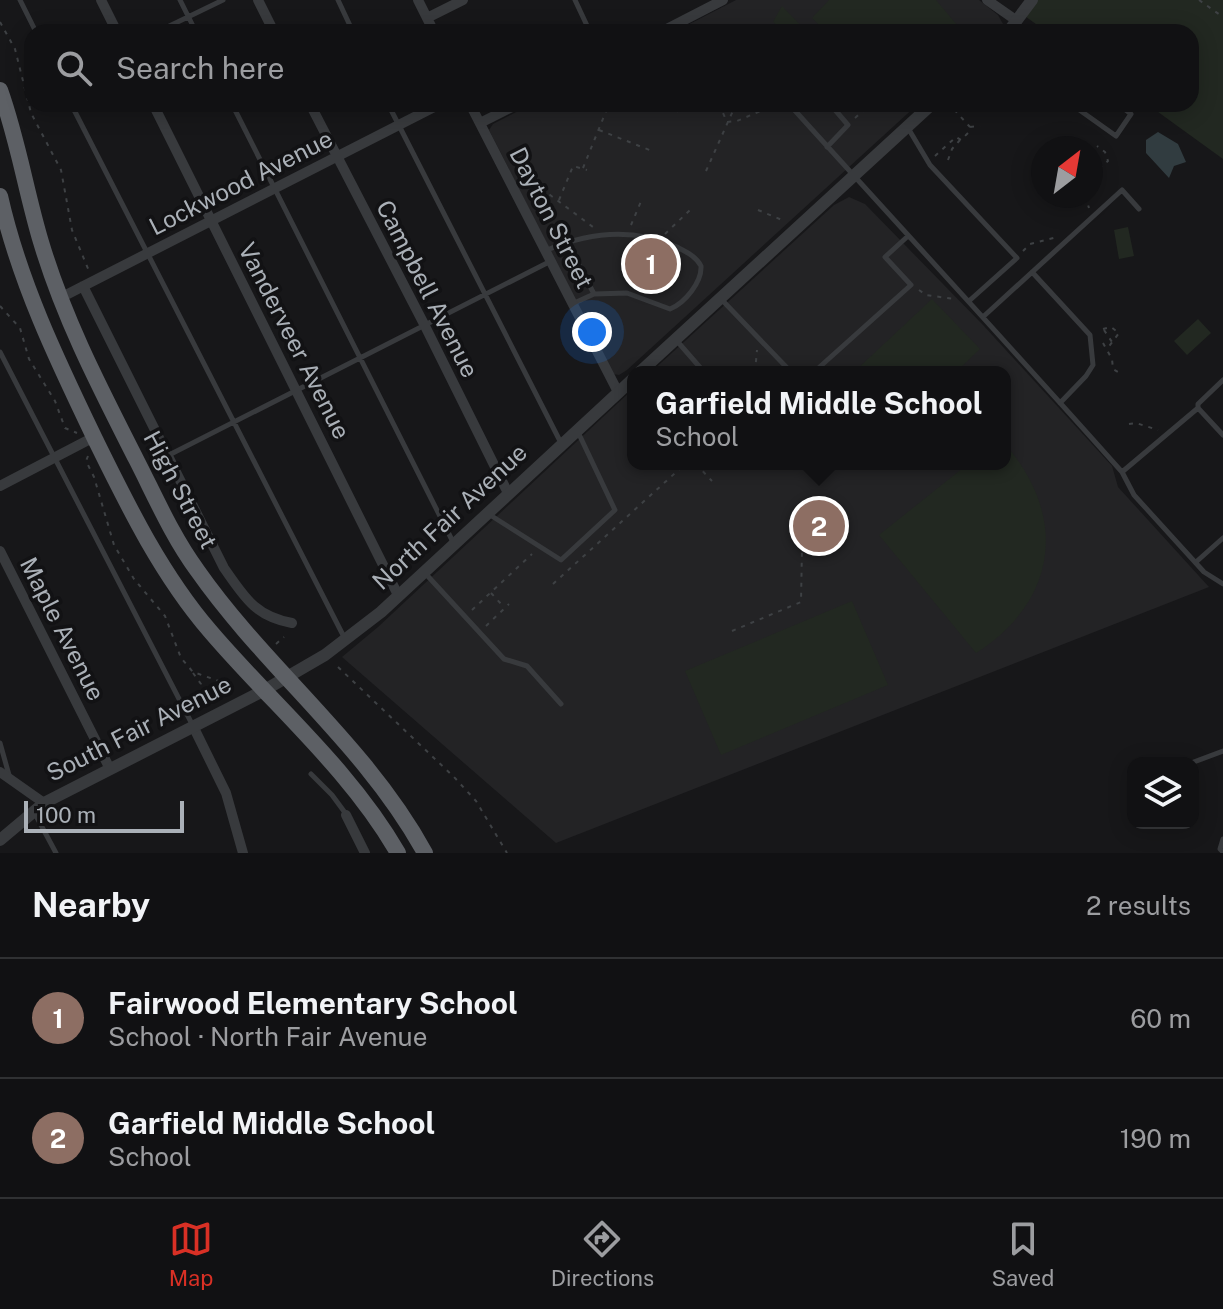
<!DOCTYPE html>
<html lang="en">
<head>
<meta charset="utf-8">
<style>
	body { margin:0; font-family:"Public Sans",sans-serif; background:#1e1f21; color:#f1f3f6 }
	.controls { position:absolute; right:24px; bottom:24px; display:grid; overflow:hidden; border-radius:16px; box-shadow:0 4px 20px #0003 }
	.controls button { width:72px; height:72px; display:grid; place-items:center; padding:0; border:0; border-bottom:2px solid #303133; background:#111113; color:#f1f3f6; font:40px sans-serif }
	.compass { position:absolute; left:1031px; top:136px; width:72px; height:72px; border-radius:50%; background:#111113; box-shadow:0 4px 20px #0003; rotate:31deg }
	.scale { position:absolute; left:24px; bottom:20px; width:160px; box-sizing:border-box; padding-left:8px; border:4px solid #aab0b7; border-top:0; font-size:22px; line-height:28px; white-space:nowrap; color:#aab0b7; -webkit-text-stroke:6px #121214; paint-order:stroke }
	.you { position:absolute; left:592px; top:332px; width:28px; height:28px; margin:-20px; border:6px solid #fff; border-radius:50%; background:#1a73e8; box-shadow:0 0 0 12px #1a73e833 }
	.badge { display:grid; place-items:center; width:52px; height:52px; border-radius:50%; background:#d93025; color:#fff; font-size:26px; font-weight:700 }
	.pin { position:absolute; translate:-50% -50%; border:4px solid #fff; box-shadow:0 2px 8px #0006 }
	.popup { position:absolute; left:627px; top:366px; width:384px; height:104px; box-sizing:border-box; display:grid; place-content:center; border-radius:16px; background:#111113; filter:drop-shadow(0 2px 6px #0005); font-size:26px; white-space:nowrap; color:#9c9da0 }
	.popup b { font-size:30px; color:#f1f3f6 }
	.popup::after { content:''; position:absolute; left:50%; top:100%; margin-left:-16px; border:16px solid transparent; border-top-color:#111113 }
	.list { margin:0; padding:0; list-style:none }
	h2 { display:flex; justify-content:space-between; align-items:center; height:104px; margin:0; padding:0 32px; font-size:34px }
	h2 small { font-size:26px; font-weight:400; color:#9c9da0 }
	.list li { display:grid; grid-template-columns:52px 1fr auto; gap:24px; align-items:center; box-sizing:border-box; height:120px; padding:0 32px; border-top:2px solid #303133 }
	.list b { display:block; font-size:30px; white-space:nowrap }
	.list p { margin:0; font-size:26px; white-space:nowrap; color:#9c9da0 }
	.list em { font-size:26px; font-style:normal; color:#9c9da0 }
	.icon { flex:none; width:44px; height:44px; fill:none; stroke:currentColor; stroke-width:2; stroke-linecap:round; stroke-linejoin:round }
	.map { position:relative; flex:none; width:1223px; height:853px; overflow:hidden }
	.search { position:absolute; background:#111113; box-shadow:0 4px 20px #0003; left:24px; right:24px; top:24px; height:88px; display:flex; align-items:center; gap:20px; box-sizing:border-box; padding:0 28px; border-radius:24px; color:#9c9da0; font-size:30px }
	.sheet { height:344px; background:#111113 }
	nav { display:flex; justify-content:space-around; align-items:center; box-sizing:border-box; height:112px; border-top:2px solid #303133; background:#111113; font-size:22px; color:#9c9da0 }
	nav a { display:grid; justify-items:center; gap:4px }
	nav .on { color:#d93025 }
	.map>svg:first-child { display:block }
	.built { fill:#232325 }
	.green { fill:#222821 }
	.water { fill:#313c40 }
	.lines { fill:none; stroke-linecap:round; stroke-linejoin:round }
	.path { stroke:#3e4144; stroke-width:2; stroke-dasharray:4 6; stroke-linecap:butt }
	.service { stroke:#383a3d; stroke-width:5 }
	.minor { stroke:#383a3d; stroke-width:10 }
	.tertiary { stroke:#383a3d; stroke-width:12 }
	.trunk { stroke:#5d6065; stroke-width:16 }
	.labels { text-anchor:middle; stroke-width:7; stroke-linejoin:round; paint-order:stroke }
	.street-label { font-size:24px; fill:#aab0b7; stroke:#121214 }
</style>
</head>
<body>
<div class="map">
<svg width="1223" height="853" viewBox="0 0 1223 853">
	<rect width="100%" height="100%" fill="#171719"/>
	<path class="built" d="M736,0H979L998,15L1003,24L995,32H674Z
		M532,104H918L627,370L619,375L613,374L489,130L493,124Z
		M849,197L865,204L983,325L1112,466L1118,487L1209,587L556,843L342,657L378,627L633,389V464H1005V372H651L834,205Z"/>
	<path class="green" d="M829,0H936L957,25L949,32H826L812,18Z
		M1032,0H1223V159L1147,104H1191V32H1047L1022,14Z
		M782,6L807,32H784L773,22Z
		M1128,227L1134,256L1119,259L1114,230Z
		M932,299L980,349L956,372H854Z
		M1198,319L1211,333L1187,355L1174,341Z
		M1005,444C1068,516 1058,601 976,653L879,535L968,464H1005Z
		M852,601L888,685L721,755L685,671Z"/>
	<path class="water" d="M1158,132L1178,144L1186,162L1174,166L1169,178L1146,153V140Z"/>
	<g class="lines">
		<path class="path" d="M1199,0L1223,17
			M0,22L15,49L31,113L61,170L72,230L89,271
			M719,104L727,122L737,121L770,107
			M1032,109L1038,104
			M677,112L680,104
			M855,118L871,104
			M970,127L980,126
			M599,130L652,151
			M935,156L956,137L961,140L969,132L970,127L950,105
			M948,160L952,149L960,140
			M583,168L609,104
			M706,171L736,104
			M516,173L530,180L593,227
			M1091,175L1108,161L1105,152L1097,146
			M1085,196L1089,208
			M559,200L573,166L587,170
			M758,210L782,220
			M631,225L642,199
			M665,234L690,210
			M1023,251L1030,244L1057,237
			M639,266L646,244
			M919,290L926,295L954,299
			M0,306L20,328L29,359L55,401L65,428L77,433
			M1103,329L1111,327L1119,333L1107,349
			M1104,330L1112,342
			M1103,343L1112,359L1113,369L1118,372
			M755,372L757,350
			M1129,424L1136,423L1158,430
			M88,456L86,461L94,477L114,545L134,579L165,616L181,658L193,672L219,681H234
			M696,464L712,481
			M553,584L685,464
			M491,593L503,606
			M472,610L532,554
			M486,626L509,604
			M732,631L801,602L802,548
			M276,644L284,637
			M338,667L454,777L476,801L507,853
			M193,673L201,684L202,697"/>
		<path class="service" d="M20,0L36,32
			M180,0L196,32
			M338,0L353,32
			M575,0L590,32
			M157,32L223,0
			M753,32H765
			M71,104L344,637
			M232,104L453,542
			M388,104L561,443
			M789,104C900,227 1012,348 1122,472L1134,495L1204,572L1223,584
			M1071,104L1116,136L1131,114L1118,104
			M908,128L930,165L1017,258L969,301
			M827,147L848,125L830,104
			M567,242L594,294
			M547,250C589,232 633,227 677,247C686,252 696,256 701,266C702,282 685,303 670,309L627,293L594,294L572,304
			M1032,272L1090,335L1093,365L1086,376L1060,403
			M722,300L791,372
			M984,316L1122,190L1139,209
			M677,341L704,372
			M0,352L192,724
			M814,372L911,285L885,257L908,236
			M1198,408L1223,435
			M169,455L549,262
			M1122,472L1198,408V404L1223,380
			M487,513L561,560L615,510L577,430
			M1196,562L1223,538
			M424,572L504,659L527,666L561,704
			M0,743L9,775
			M1191,763L1223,751
			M311,774L332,795L346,814
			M34,812L56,853
			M1223,839L1220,849L1223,852"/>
		<path class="minor" d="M101,0L117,32
			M258,0L274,32
			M418,0L434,32
			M987,0L1017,21
			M427,18L463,0
			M661,32L723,0
			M153,104L398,595
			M310,104L425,326L508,493
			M470,104L618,392
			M480,123L518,104
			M83,286L224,568C245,598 255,616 292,623
			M60,298L440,104
			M0,486L94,437
			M0,551L110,769
			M193,726L226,793L243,853
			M0,772L44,803
			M346,815L365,853"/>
		<path class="tertiary" d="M1008,32L1032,0
			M640,372L932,104
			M0,840L44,803L263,691L325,655L381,612L633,379"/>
		<path class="trunk" d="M0,90C18,140 26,192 41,242C64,319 100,388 136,459C155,496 172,536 197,570C267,670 366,745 425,853
			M0,196C19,281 57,360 95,439C128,506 161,574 210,631C273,705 349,768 398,853"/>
	</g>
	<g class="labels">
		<g class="street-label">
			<text transform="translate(241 183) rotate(-27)" y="8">Lockwood Avenue</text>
			<text transform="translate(551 218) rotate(63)" y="8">Dayton Street</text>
			<text transform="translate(427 289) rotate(63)" y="8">Campbell Avenue</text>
			<text transform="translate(294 341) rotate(63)" y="8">Vanderveer Avenue</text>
			<text transform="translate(180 490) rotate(62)" y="8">High Street</text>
			<text transform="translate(450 517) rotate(-43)" y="8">North Fair Avenue</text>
			<text transform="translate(62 629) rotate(63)" y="8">Maple Avenue</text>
			<text transform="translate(139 729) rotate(-27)" y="8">South Fair Avenue</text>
		</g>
	</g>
</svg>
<div class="controls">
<button><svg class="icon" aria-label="layers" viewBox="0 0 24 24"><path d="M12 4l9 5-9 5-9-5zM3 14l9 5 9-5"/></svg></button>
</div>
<svg class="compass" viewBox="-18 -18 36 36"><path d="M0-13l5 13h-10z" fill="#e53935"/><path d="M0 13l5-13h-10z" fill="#9c9da0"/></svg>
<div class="scale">100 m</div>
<div class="you"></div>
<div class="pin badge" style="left:651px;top:264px;background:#8d6e63">1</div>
<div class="pin badge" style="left:819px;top:526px;background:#8d6e63">2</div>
<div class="popup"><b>Garfield Middle School</b>School</div>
<div class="search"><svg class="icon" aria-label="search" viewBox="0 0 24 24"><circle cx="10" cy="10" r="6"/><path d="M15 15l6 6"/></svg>Search here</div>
</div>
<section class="sheet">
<h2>Nearby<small>2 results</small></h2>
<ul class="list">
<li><span class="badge" style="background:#8d6e63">1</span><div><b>Fairwood Elementary School</b><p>School · North Fair Avenue</p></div><em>60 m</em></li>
<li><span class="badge" style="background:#8d6e63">2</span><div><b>Garfield Middle School</b><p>School</p></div><em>190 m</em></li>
</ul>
</section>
<nav>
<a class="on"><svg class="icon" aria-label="map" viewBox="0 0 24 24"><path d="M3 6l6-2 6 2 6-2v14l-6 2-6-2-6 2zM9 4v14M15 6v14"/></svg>Map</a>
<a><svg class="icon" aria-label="directions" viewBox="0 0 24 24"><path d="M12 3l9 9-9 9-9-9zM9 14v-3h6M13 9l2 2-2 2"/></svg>Directions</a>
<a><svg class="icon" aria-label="saved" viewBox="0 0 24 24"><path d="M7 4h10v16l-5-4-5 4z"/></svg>Saved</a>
</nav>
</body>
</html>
